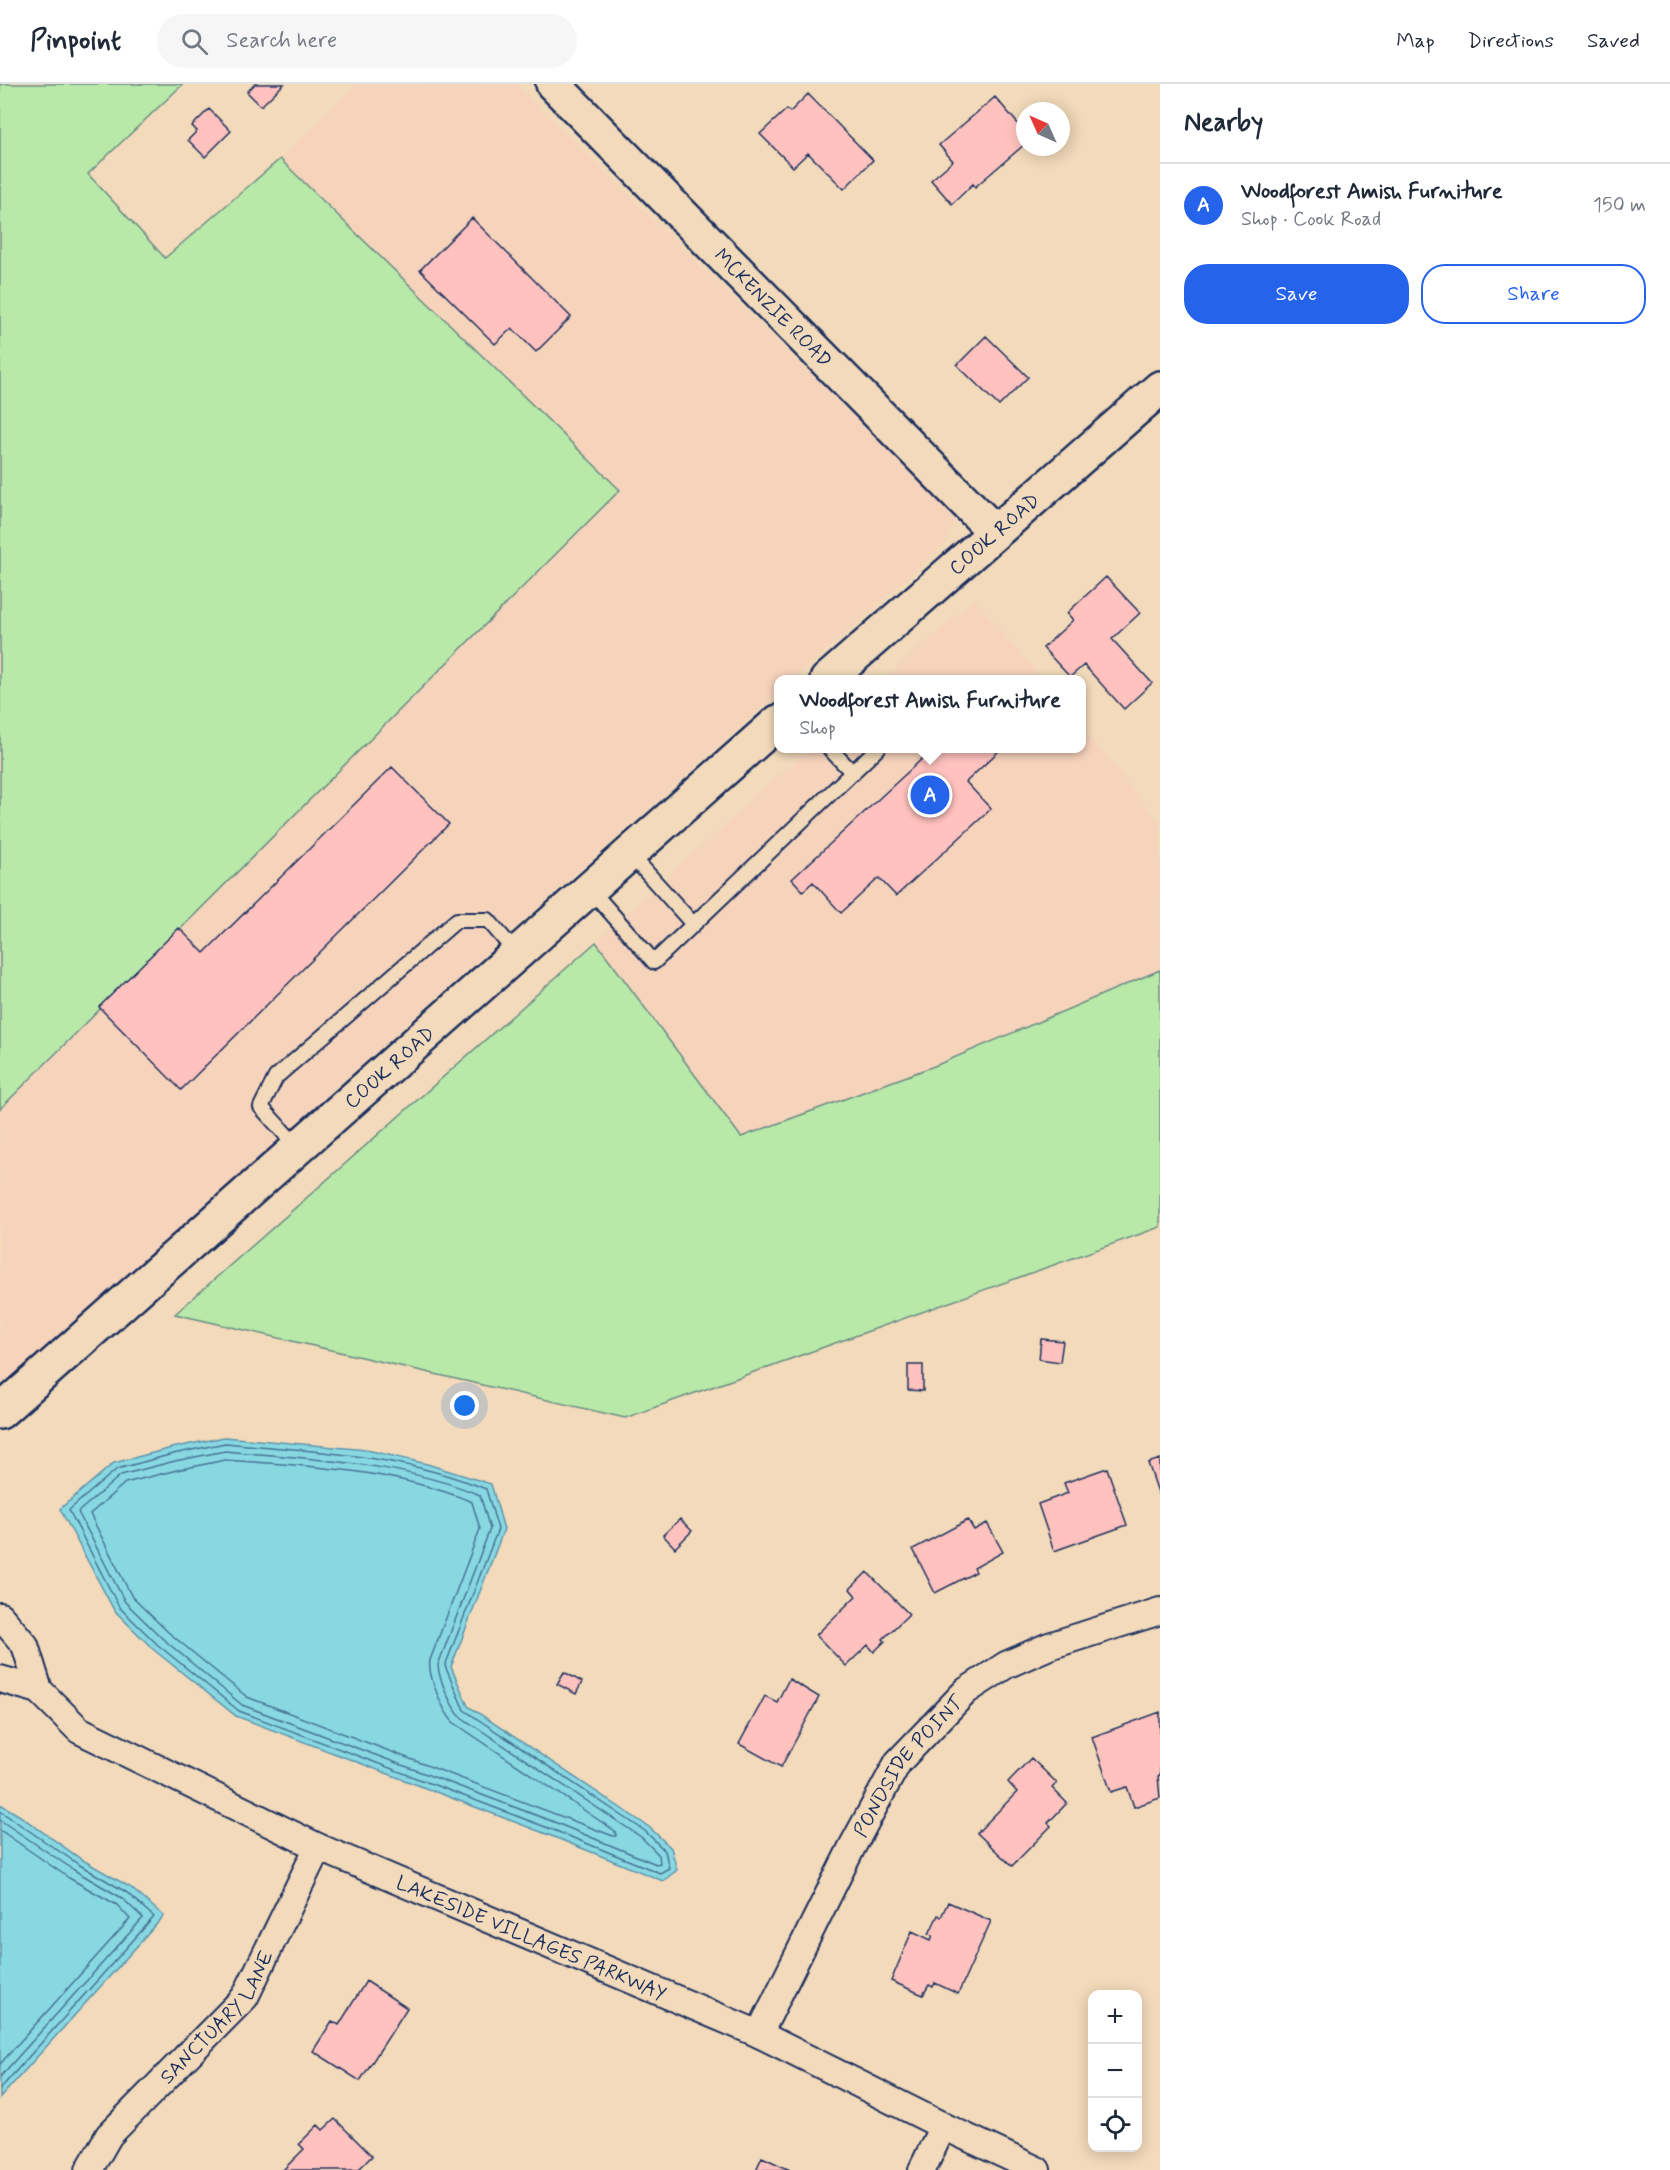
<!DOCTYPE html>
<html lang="en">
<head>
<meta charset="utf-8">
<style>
	body { margin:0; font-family:Mynerve,sans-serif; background:#f6f6f7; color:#1f2937 }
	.controls { position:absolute; right:18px; bottom:18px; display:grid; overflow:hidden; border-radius:12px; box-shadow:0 3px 15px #0003 }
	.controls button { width:54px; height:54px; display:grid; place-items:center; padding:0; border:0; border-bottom:2px solid #e0e1e3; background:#fff; color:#1f2937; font:30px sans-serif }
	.compass { position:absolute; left:1016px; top:18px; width:54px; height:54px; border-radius:50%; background:#fff; box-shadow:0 3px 15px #0003; rotate:315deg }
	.you { position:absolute; left:465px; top:1322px; width:21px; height:21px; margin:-15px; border:4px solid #fff; border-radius:50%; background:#1a73e8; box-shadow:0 0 0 9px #1a73e833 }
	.badge { display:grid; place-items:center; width:39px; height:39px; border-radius:50%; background:#2563eb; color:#fff; font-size:20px; font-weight:700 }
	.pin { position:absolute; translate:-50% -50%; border:3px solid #fff; box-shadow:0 2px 6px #0006 }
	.popup { position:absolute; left:774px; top:591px; width:312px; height:78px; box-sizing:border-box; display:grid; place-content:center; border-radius:12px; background:#fff; filter:drop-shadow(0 2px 4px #0005); font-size:20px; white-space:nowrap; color:#747a83 }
	.popup b { font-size:22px; color:#1f2937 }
	.popup::after { content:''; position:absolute; left:50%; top:100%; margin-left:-12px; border:12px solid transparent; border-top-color:#fff }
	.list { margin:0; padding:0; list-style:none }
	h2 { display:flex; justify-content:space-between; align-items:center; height:78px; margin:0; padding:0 24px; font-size:26px }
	h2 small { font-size:20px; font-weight:400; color:#747a83 }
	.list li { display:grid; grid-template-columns:39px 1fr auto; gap:18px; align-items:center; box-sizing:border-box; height:84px; padding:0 24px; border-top:2px solid #e0e1e3 }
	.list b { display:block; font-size:22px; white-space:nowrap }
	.list p { margin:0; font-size:20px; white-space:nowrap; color:#747a83 }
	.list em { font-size:20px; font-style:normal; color:#747a83 }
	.actions { display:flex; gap:12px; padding:18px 24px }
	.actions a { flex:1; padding:14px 0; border:2px solid #2563eb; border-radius:24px; text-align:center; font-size:21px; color:#2563eb }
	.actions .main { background:#2563eb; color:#fff }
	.icon { flex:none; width:33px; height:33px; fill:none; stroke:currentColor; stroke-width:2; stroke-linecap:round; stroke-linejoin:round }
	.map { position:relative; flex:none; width:1160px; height:2086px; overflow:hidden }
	header { display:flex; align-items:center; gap:36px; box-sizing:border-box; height:84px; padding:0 30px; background:#fff; border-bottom:2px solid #e0e1e3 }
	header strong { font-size:28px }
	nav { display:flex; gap:33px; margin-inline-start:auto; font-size:21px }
	.search { width:420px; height:54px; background:#f6f6f7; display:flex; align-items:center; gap:15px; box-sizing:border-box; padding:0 21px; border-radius:33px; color:#747a83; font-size:22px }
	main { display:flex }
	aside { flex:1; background:#fff }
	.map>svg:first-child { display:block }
	.built { fill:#f6d3bb }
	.green { fill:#b8e9a9; stroke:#6a8c84; stroke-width:1.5 }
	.water { fill:#88d8e2; stroke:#5c94ad; stroke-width:1.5 }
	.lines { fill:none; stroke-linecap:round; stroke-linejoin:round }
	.shore { stroke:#477393; stroke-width:1.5 }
	.building { fill:#ffc2be; stroke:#1b2f5e; stroke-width:1.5 }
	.lane-casing { stroke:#1b2f5e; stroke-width:18 }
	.street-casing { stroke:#1b2f5e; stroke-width:30 }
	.secondary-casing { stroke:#1b2f5e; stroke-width:38 }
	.lane { stroke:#f2daba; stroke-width:14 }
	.street { stroke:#f2daba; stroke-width:26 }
	.secondary { stroke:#f2daba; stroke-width:33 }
	.labels { text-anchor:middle; stroke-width:4.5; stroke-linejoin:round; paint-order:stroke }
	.street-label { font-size:20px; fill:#1b2f5e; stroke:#f2daba }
</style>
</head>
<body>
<header>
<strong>Pinpoint</strong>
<div class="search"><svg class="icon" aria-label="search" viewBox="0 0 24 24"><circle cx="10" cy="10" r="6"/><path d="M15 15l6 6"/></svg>Search here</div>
<nav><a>Map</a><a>Directions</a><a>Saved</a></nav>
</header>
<main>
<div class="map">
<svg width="1160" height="2086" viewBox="0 0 1160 2086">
	<rect width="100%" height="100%" fill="#f2daba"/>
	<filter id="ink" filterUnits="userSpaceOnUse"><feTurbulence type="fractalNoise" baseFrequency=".0167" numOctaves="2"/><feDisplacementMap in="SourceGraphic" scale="12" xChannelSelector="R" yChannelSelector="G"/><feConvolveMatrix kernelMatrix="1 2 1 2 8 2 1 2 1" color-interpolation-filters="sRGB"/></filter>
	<g filter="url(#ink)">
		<path class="built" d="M358,0H515L955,432L945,460L793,595L778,596V609L0,1304V1025L619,406L280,75Z
			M975,515L1041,595H885Z
			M1082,644L1160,740V886L937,981L741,1053L596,858L809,665L1082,664Z"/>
		<path class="green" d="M0,0H183L88,90L165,174L280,75L620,406L0,1025Z
			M596,858L741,1053L937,981L1160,886V1143L625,1334L175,1230Z"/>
		<path class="water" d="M224,1353L367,1366L427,1380L491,1400L504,1445L451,1583L468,1622L649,1743L671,1764L677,1786L663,1797L549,1751L236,1632L154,1566L114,1526L60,1425L114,1379L172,1364Z
			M0,1720L20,1732L81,1775L130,1803L164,1832L0,2014Z"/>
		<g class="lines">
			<path class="shore" d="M225,1359C313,1367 403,1371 486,1405L498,1445L445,1582L464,1626L645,1747L665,1767L669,1784L660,1789L551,1745L239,1627L158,1561L119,1523L69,1426L117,1385L173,1370Z
				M225,1367C311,1375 399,1378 480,1411L490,1445L438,1581C438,1593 452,1625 461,1633L641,1753L659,1771L660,1779L656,1780L554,1738L242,1621L163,1555L125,1518L78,1428L121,1391L175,1377Z
				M225,1376C307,1381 395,1386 472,1418L480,1445L430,1576C427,1591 443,1627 453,1638L615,1747L616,1752H613L247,1613L168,1548L132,1513L90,1430L125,1399L177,1386Z
				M0,1727L78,1780L126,1808L154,1833L0,2005
				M0,1736L74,1786L122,1814L143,1834L0,1993
				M0,1746L69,1794L117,1821L130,1835L0,1980"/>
		</g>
		<path class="building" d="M255,0H284L261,22L247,8Z
			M808,10L873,76L844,105L808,69L793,83L760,50L787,25L790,28Z
			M995,13L1025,48V60L975,103L973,100L952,120L931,96L953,77L939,61Z
			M209,25L231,47L205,73L188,56L197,47L192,42Z
			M472,134L571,233L536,268L512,244L495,260L420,186Z
			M986,252L1028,293L999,322L957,281Z
			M1106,493L1140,529L1112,555L1152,599L1124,625L1084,581L1070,593L1043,564L1073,536L1067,529Z
			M947,664H1002L966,698L991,725L896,812L879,794L841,829L813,798L803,807L792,795L924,673L930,680Z
			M392,683L449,740L181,1006L99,923L179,844L204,869Z
			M1041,1255L1063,1257L1060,1278L1039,1275Z
			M908,1281H923V1307L908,1306Z
			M1160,1375V1414L1148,1379Z
			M1107,1384L1127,1441L1054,1467L1038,1420L1068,1409L1064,1399Z
			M680,1435L692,1447L675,1464L663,1451Z
			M968,1436L974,1446L987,1439L1003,1468L974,1484L976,1488L935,1509L913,1465Z
			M867,1488L909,1530L883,1555L885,1557L874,1568L868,1561L846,1582L816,1551L856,1512L850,1505Z
			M564,1588L582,1598L576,1610L557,1600Z
			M789,1595L819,1613L781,1683L739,1660L765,1612L777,1618Z
			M1160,1628V1691L1158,1692L1160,1714L1134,1723L1127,1703L1111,1708L1092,1653Z
			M1031,1674L1057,1699L1052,1704L1067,1719L1048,1739L1051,1742L1012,1782L977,1749L1017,1708L1008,1698Z
			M948,1818L991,1837L958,1910L935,1899L933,1903L929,1901L923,1911L891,1897L912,1847L931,1856L933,1851L929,1850L938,1831L941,1833Z
			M366,1897L407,1924L360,1997L313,1967L332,1937L339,1941Z
			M335,2035L372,2072L358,2086H283L304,2065L299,2060L318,2041L323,2046Z
			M762,2073L790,2086H756Z"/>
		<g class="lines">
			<defs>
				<path id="lane" d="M829,664L853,689
					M630,770L693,840
					M590,805L654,878L878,664
					M298,1064L261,1023L276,993L457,836H488L517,870"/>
				<g id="street">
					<path id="s1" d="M0,1532L25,1561L39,1606L79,1646L318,1763L759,1950L943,2042L1037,2086"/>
					<path d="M0,1595L39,1606"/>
					<path id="s2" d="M759,1950L852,1763L898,1678L966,1607L1006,1581L1049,1562L1160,1527"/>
					<path id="s3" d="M89,2086L109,2051L245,1913L318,1763"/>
					<path d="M922,2086L943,2042"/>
				</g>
				<g id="secondary">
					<path id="s4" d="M553,0L994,447"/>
					<path id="s5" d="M827,596L1160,304"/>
					<path id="s6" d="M0,1328L778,638"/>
				</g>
			</defs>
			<use href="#lane" class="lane-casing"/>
			<use href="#street" class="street-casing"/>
			<use href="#secondary" class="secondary-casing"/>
			<use href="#lane" class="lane"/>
			<use href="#street" class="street"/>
			<use href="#secondary" class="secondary"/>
		</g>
	</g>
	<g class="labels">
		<g class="street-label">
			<text dy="7" stroke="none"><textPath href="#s4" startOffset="314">MCKENZIE ROAD</textPath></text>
			<text dy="7" stroke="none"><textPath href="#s5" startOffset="222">COOK ROAD</textPath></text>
			<text dy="7" stroke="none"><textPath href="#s6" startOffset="520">COOK ROAD</textPath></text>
			<text dy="7" stroke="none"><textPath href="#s2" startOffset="308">PONDSIDE POINT</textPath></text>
			<text dy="7" stroke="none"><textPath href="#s1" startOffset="640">LAKESIDE VILLAGES PARKWAY</textPath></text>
			<text dy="7" stroke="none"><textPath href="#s3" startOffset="201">SANCTUARY LANE</textPath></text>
		</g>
	</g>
</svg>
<div class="controls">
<button>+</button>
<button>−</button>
<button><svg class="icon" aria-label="locate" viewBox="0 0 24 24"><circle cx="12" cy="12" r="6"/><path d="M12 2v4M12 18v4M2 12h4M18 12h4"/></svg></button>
</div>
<svg class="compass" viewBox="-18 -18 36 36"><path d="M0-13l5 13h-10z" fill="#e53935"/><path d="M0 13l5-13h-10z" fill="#747a83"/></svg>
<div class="you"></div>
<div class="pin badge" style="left:930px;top:711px">A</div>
<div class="popup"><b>Woodforest Amish Furniture</b>Shop</div>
</div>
<aside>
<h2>Nearby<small></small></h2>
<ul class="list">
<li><span class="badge">A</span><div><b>Woodforest Amish Furniture</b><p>Shop · Cook Road</p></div><em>150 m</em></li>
</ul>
<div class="actions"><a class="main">Save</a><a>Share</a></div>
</aside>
</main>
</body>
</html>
